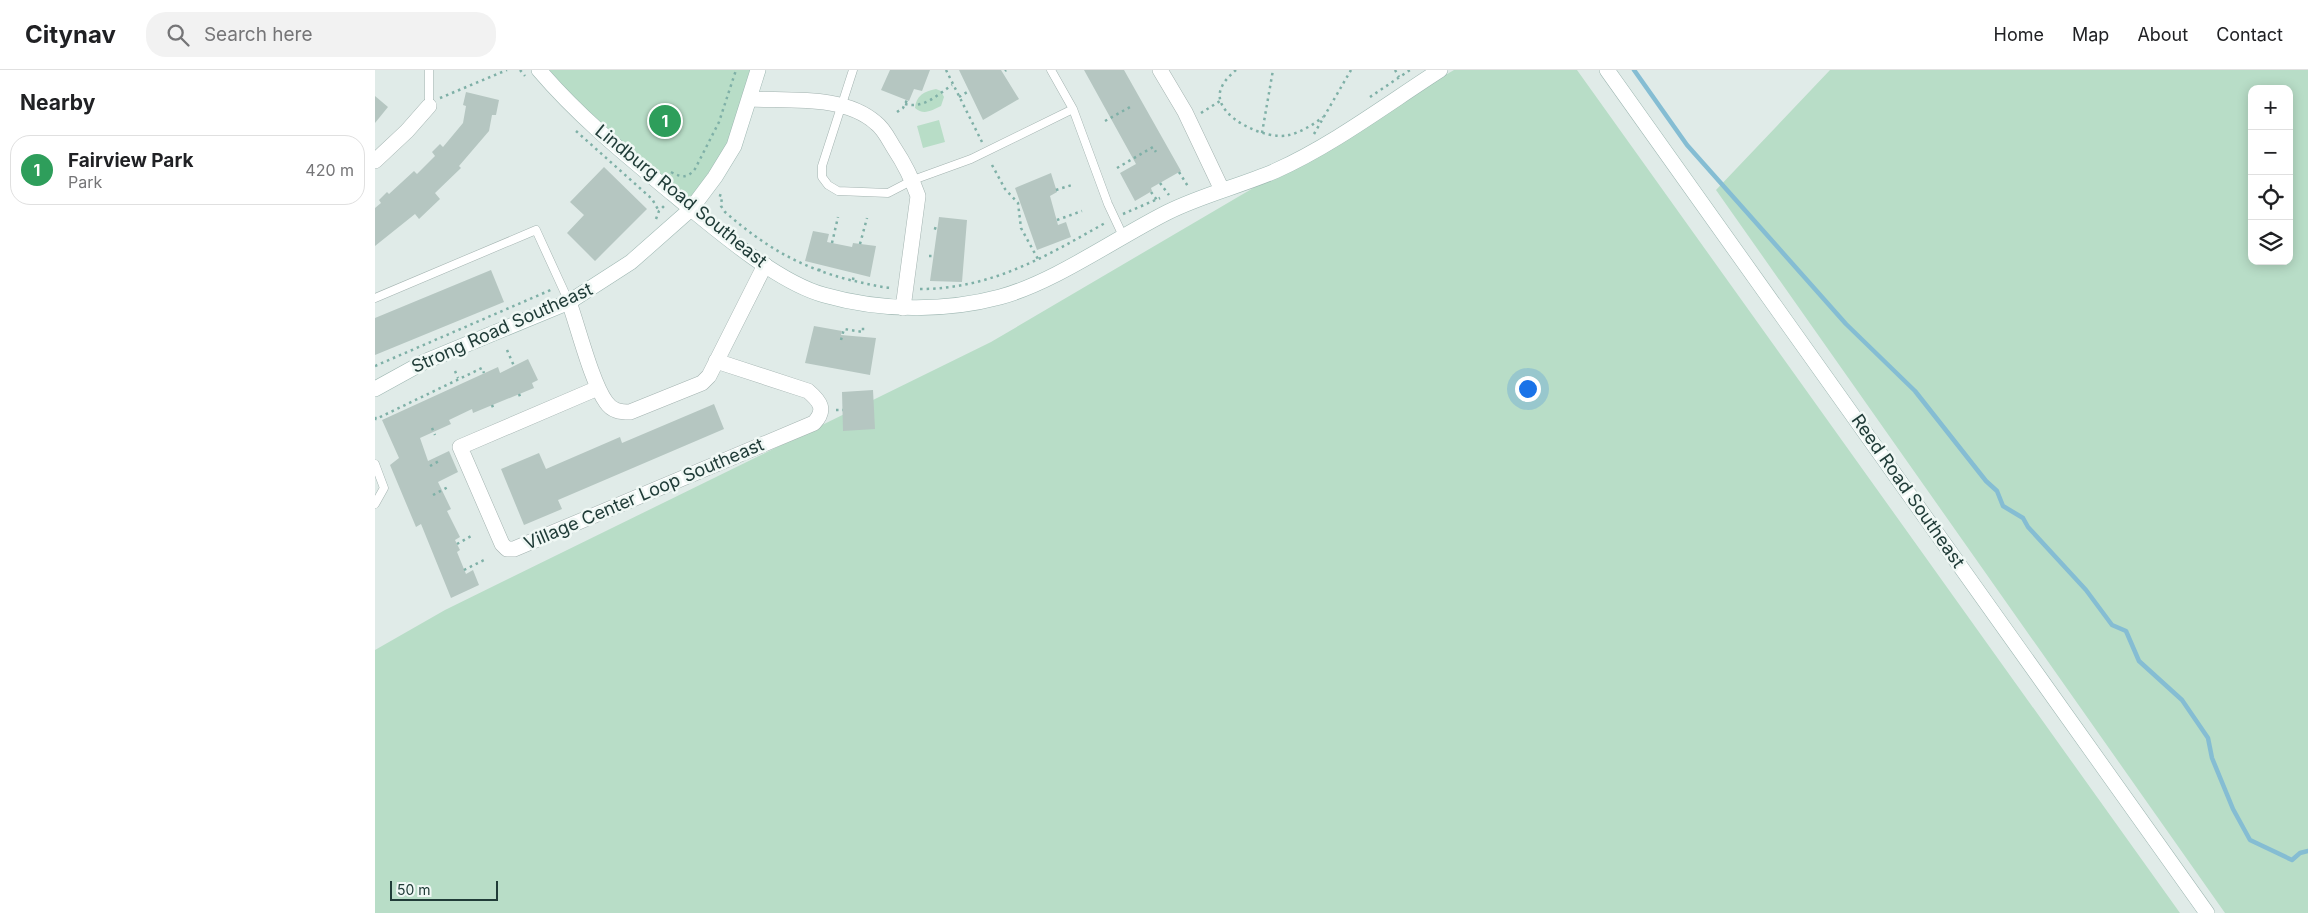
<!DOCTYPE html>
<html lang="en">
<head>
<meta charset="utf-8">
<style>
	body { margin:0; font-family:Inter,sans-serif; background:#f2f2f2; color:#202124 }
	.controls { position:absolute; right:15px; top:15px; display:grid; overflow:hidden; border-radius:10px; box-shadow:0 2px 12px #0003 }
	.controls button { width:45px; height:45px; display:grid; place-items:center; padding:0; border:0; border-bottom:1px solid #e0e0e0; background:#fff; color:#202124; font:25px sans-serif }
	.scale { position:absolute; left:15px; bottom:12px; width:108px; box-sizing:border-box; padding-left:5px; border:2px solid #203c38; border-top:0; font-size:14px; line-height:18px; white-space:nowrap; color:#203c38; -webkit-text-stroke:4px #f0f8f5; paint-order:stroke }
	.you { position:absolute; left:1152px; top:318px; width:18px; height:18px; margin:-12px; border:4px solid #fff; border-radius:50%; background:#1a73e8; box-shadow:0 0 0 8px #1a73e833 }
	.badge { display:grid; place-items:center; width:32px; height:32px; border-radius:50%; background:#815339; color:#fff; font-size:16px; font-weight:700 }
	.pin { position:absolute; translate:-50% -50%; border:2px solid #fff; box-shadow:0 1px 5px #0006 }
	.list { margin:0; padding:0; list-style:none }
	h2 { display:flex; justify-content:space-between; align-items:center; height:65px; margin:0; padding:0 20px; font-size:21px }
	h2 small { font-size:16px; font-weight:400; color:#757577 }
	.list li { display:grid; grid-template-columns:32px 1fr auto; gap:15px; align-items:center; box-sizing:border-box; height:70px; margin:0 10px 10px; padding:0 10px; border:1px solid #e0e0e0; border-radius:20px }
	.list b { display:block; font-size:19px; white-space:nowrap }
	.list p { margin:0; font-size:16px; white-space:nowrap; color:#757577 }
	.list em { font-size:16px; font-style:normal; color:#757577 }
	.icon { flex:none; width:28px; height:28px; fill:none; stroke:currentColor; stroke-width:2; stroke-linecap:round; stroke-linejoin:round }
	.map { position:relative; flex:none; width:1933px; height:843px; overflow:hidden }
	header { display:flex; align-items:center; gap:30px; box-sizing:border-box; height:70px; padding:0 25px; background:#fff; border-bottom:1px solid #e0e0e0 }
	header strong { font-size:24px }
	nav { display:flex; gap:28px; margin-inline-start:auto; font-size:18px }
	.search { width:350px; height:45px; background:#f2f2f2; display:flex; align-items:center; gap:12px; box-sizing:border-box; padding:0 18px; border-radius:20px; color:#757577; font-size:19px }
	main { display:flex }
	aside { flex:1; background:#fff }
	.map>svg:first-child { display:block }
	.green { fill:#b8ddc7; fill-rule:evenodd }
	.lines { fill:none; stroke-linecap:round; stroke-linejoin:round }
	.stream { stroke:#85bdd3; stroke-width:4.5 }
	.building { fill:#b5c6c1 }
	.lane-casing { stroke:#a3b3b0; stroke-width:9 }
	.street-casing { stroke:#a3b3b0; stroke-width:16 }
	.secondary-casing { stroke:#9eb7b2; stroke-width:16 }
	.path { stroke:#7fb0a7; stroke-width:2.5; stroke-dasharray:2.5 4; stroke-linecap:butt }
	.lane { stroke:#fff; stroke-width:8 }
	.street { stroke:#fff; stroke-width:15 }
	.secondary { stroke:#fff; stroke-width:15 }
	.labels { text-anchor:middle; stroke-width:5; stroke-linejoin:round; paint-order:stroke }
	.street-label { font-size:18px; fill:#203c38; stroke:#f0f8f5 }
</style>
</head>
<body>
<header>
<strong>Citynav</strong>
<div class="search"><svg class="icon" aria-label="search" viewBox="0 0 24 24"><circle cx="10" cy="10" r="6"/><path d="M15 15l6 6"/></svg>Search here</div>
<nav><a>Home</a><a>Map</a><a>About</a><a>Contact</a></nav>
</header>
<main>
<aside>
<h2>Nearby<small></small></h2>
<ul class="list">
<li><span class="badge" style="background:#2e9e5b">1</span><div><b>Fairview Park</b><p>Park</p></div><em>420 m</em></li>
</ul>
</aside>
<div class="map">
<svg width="1933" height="843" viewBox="0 0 1933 843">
	<rect width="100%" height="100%" fill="#e0ebe8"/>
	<path class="green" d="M164,0H383L359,76L316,139Z
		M1079,0H1202L1805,843H0V580L70,540L616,272Z
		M1455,0H1933V843H1850L1341,120ZM1877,19H1914V191H1877Z
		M561,19L566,21L569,27L566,36C557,40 549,46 540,38C541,26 549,21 561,19Z
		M564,50L570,72L548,78L542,56Z"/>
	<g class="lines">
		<path class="stream" d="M1259,0L1312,75L1471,254L1540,321L1611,411L1622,421L1628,436L1648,448L1653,457L1711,520L1737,555L1751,561L1764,591L1807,630L1833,668L1837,688L1858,739L1875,770L1917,790L1925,783L1933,781"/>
	</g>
	<path class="building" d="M515,0H555L547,21L539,19L534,31L506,20Z
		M584,0H626L644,29L608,50Z
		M709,0H749L806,101L776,118L777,121L760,131L745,103L761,94Z
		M91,22L124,30L121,45H117L114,61L84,96L86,98L60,123L65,129L44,149L40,144L0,176V138L6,133L4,130L12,122L14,124L39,101L42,104L60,86L57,82L65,74L68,77L88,53L91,36L88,35Z
		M0,26L13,37L0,53Z
		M229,97L272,139L220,191L192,163L209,145L195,132Z
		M676,103L682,122L675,126L683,155L691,152L696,167L662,180L640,118Z
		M564,147L592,150L587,212L555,211Z
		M438,161L454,164L452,172L477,177L478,173L501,176L495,207L430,191Z
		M116,200L129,232L0,285V248Z
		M439,256L467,261L466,265L501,268L495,305L430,293Z
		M153,289L163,310L157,313L159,318L98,343L97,339L74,350L76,354L45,368L53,391L74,381L83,402L63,412L76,439L72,441L85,467L80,470L85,480L82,482L91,504L98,500L104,515L76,528L46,454L41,457L15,395L24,388L7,350L123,297L125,303Z
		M498,320L500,359L468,361L467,322Z
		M339,334L349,359L183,430L187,439L149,455L126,399L164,383L171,399L245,367L247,373Z"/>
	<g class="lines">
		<defs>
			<path id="lane" d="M478,0L447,96V107L453,115L463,121L513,123L538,110L596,89L698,39
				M676,0L698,39L733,134L748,166
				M54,36V0
				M0,228L161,160L194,232
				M0,394L9,418L0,434"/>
			<path id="street" d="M785,0L810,42L847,120
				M375,29C416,31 469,25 501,53C509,59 514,70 519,78C529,93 537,109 543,126L528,238
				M0,91L32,61L54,36
				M194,232C203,257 217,313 231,332C237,341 245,342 255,342L327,313L334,306L390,195
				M223,318L85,377L127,474L132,479H139L439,353C451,340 446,332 433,321L341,291"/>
			<path id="secondary" d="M164,0C204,47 251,85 298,124C337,156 401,212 449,225C505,241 569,242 625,227C680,212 741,168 793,142C827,125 865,116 900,101C958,75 1012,34 1065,0
				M1232,0L1832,843
				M0,319L49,292L194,232L256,192L316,139L340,107L359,76L383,0"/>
		</defs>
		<use href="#lane" class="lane-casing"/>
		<use href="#street" class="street-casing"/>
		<use href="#secondary" class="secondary-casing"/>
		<path class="path" d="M145,0L150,6
			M571,0L607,72
			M861,0C854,6 847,13 845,22C840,48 893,71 914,65C926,62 938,55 948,47
			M1020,0L1024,7
			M630,1L631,0
			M584,27L594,21
			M995,27L1035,0
			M65,28L132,0
			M530,34C549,39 562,25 577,15
			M522,42L528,38L532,30
			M826,43L845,31
			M730,51L755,37
			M201,61L277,129L284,141
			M887,63L898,0
			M939,64L976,0
			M617,95L630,119L643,133L646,158L664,191
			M742,98L778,77L781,82
			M296,102C307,108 313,108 320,99L344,52L361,0
			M804,102L814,118
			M785,113L794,125
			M681,120L697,115
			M776,122L782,130
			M344,125L347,126L346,136L350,142C389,176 424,197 475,210C489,213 503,217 517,218
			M748,144L785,128
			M281,149L284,141L290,135
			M682,150L707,141
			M559,158L562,159
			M457,173L463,147
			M485,174L492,148
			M554,186H559
			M444,201L446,195
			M478,210L479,204
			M545,219C616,219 670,187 730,153
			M466,270L469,259L488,262V255
			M132,280L139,296
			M0,296L178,219
			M80,301L83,308
			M144,324L146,329
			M117,335L119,340
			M461,340H468
			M0,347L1,349L107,298L109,303
			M57,358L60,365
			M55,396L64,391
			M58,425L75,416
			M82,474L98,465
			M89,500L109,490"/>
		<use href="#lane" class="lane"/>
		<use href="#street" class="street"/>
		<use href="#secondary" class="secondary"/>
	</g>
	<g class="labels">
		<g class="street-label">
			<text transform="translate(306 126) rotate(39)" y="6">Lindburg Road Southeast</text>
			<text transform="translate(127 258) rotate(-24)" y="6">Strong Road Southeast</text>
			<text transform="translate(1533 421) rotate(55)" y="6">Reed Road Southeast</text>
			<text transform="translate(269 424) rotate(-23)" y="6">Village Center Loop Southeast</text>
		</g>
	</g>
</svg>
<div class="controls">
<button>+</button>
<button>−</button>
<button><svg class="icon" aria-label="locate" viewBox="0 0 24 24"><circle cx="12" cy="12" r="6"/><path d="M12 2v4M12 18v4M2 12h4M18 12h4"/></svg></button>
<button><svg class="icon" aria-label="layers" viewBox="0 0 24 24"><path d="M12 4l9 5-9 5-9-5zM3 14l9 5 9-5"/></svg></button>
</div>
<div class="scale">50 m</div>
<div class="you"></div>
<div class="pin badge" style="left:290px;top:51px;background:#2e9e5b">1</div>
</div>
</main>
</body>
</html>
